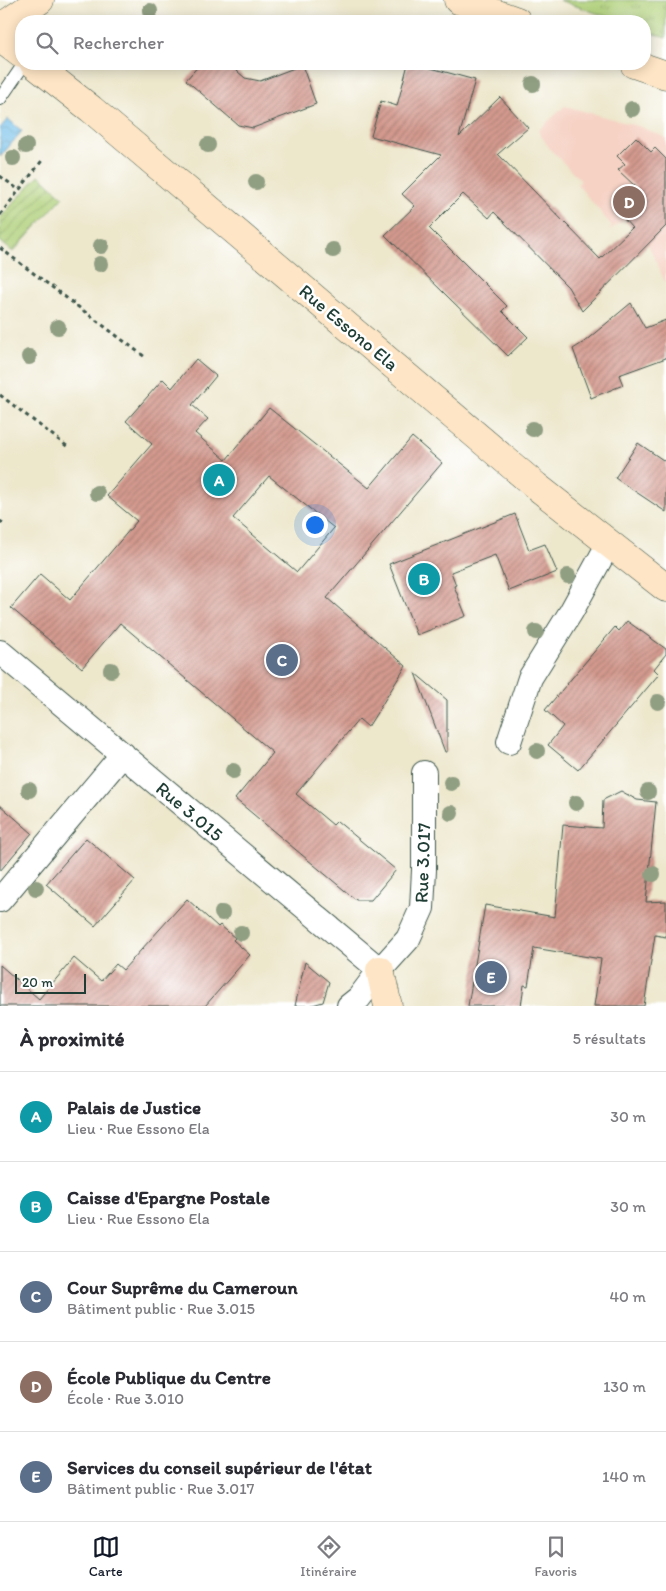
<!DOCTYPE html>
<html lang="fr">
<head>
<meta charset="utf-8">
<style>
	body { margin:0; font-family:Itim,sans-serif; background:#f7f7f7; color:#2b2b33 }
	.scale { position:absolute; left:15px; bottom:12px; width:71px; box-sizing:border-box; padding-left:5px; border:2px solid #1f3d34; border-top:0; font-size:14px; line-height:18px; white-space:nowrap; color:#1f3d34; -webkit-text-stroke:4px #fff; paint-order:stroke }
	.you { position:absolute; left:314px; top:524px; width:18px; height:18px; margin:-12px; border:4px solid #fff; border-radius:50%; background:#1a73e8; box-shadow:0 0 0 8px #1a73e833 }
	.badge { display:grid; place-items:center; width:32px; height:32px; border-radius:50%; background:#111827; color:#fff; font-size:16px; font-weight:700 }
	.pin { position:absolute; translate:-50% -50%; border:2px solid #fff; box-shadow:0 1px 5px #0006 }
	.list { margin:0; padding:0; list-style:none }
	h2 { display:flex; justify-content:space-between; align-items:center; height:65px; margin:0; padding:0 20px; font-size:21px }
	h2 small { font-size:16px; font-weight:400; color:#7c7c81 }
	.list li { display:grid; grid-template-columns:32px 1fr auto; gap:15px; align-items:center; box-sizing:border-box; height:90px; padding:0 20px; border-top:1px solid #e1e1e2 }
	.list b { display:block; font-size:19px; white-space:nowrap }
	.list p { margin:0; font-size:16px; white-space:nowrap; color:#7c7c81 }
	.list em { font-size:16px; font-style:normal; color:#7c7c81 }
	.icon { flex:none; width:28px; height:28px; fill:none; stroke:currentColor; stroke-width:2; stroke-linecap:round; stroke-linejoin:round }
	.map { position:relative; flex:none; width:666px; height:1006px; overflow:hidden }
	.search { position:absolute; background:#fff; box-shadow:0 2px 12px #0003; left:15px; right:15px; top:15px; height:55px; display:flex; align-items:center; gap:12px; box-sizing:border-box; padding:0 18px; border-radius:20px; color:#7c7c81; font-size:19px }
	.sheet { height:515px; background:#fff }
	nav { display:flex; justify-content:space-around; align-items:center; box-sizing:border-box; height:70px; border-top:1px solid #e1e1e2; background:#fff; font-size:14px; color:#7c7c81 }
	nav a { display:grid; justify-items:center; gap:2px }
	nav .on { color:#111827 }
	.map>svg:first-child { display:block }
	.built { fill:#f6d2c4 }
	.grass { fill:url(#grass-tufts); stroke:#668656 }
	.garden { fill:url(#garden-furrows); stroke:#668656 }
	.water { fill:url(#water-waves); stroke:#467d8e }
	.building { fill:url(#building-hatch); fill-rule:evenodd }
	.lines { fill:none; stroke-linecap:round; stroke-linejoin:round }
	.lane-casing { stroke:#3e564b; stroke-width:14 }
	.street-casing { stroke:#3e564b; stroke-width:26 }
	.secondary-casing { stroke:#3e564b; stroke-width:29 }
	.path { stroke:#3e564b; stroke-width:3; stroke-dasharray:4 4; stroke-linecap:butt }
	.lane { stroke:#fff; stroke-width:12 }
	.street { stroke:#fff; stroke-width:24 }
	.secondary { stroke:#fee5c5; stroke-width:28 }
	.tree { fill:#909e82 }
	.labels { text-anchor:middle; stroke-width:5; stroke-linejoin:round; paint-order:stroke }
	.street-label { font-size:19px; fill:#1f3d34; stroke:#fff }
</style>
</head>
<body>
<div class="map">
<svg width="666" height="1006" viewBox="0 0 666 1006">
	<defs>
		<pattern id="grass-tufts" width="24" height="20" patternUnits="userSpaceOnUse" patternTransform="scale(1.25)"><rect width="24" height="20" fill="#aecf77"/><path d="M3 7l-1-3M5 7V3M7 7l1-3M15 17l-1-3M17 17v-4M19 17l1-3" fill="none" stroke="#8da962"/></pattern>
		<pattern id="garden-furrows" width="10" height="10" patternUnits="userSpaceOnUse" patternTransform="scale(1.25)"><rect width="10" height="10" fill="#aecf77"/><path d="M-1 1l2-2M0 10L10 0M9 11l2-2" fill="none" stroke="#8da962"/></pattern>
		<pattern id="water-waves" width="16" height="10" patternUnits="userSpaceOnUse" patternTransform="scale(1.25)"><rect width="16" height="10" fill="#6ebde9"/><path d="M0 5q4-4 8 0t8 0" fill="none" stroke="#5a9bbe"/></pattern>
		<pattern id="building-hatch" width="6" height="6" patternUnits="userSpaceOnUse" patternTransform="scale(1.25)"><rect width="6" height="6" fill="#d49a8f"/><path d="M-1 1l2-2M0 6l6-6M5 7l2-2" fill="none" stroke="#ab7f76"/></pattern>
	</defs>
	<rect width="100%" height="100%" fill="#fff"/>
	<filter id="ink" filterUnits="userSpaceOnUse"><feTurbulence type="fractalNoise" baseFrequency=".02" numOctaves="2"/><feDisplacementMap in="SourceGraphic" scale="10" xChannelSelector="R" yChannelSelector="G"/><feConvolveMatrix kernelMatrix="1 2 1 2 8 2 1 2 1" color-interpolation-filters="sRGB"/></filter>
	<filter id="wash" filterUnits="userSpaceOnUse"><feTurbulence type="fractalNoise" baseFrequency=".0096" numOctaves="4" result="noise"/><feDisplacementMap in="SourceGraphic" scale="20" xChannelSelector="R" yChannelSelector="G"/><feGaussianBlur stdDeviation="1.12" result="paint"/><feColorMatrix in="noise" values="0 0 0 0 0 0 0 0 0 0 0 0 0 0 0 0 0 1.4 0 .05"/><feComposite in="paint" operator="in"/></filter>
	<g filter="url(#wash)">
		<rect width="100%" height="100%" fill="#ede7cc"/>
		<path class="built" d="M565,106L641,127L666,138V284L648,244L624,220L608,231L612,226L577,184L581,181L550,149L538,131Z"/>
		<path class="grass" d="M559,0H666V38L645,31V21H619Z"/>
		<path class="garden" d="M39,175L63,197L13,252L0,241V218Z"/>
		<path class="water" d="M8,119L22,131L0,157V128Z"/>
		<g id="blocks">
			<path class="building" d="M200,64H229L245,78L260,81L302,65L316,104L253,128L238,125L186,80Z
				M408,64H416L475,80L459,137L500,97L528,128L498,154L600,259L632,228L624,219L643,200L633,190L636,187L618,170L625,164L617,156L636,137L651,152L655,148L666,159V226L582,311L568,287L494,212L489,218L463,194L429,228L507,306L502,311L528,337L508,356L385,235L415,206L402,194L441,155L371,136L381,101L397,106Z
				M631,303L645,328L666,320V358L619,375L623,385L591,398L573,349L584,342Z
				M196,359L216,376L192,405L208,419L195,433L226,460L269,408L369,488L412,437L442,463L327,598L406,666L368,727L359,719L296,794L333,825L337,821L396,870L371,900H356L235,799L273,753L120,623L82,668L11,608L40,574L70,600L137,521L107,496L152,444L126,421L163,379L172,388ZM269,476L334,528L297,572L233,518Z
				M638,443L666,462V512L615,478Z
				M515,514L529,550L545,544L557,572L509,591L495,555L451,572L456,585L454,586L466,616L417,635L389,564Z
				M627,621L666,649V654L654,669L659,674L578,770L548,745L563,726L545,710L615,627L619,631Z
				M415,673L447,700V752H445Z
				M621,791L637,800L656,802L646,902L666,901V937L655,935L644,1006H594L601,959L534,948L528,986L524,985L521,1006H468L485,905L555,917L563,825L602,828L603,800Z
				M0,805L32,833L0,871Z
				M86,838L135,880L95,926L46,884Z
				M187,899L218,927L220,925L235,938L233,940L250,955L205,1006H0V965L39,999L74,958L101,981L116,964L123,970Z
				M305,962L329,982L323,1002L309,1006H295Z"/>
		</g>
	</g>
	<g filter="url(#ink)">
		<use href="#blocks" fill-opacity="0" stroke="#3e564b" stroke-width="1"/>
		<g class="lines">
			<defs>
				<path id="lane" d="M0,99L24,64"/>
				<path id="street" d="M0,652L380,970
					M509,742L530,678L571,612L609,543
					M0,900L123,754
					M349,1006L359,998L380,970L408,939L422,908L424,870V773"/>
				<path id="secondary" d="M458,0L517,21
					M0,28L40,0
					M0,38L21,54
					M34,64L91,109L536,486L666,588
					M634,64L666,75
					M380,970L388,1006"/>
			</defs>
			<use href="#lane" class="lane-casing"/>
			<use href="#street" class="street-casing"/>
			<use href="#secondary" class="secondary-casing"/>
			<path class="path" d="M0,176L19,190
				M0,215L44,158
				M0,248L145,357
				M0,395L68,447
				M0,521L3,523"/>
			<use href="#lane" class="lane"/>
			<use href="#street" class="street"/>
			<use href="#secondary" class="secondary"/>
		</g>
		<g class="tree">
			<circle cx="150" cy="11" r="8"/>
			<circle cx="533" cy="84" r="8"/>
			<circle cx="632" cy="109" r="8"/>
			<circle cx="208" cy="145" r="8"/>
			<circle cx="26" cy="146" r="8"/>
			<circle cx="13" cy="158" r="8"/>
			<circle cx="256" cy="182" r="8"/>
			<circle cx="101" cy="246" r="8"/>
			<circle cx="333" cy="250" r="8"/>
			<circle cx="100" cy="264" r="8"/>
			<circle cx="58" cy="327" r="8"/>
			<circle cx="29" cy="357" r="8"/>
			<circle cx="533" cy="429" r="8"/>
			<circle cx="97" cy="493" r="8"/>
			<circle cx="568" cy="576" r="8"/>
			<circle cx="536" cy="632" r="8"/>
			<circle cx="111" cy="670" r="8"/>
			<circle cx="658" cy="702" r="8"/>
			<circle cx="537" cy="751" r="8"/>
			<circle cx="233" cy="771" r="8"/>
			<circle cx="451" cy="783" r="8"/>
			<circle cx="29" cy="790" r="8"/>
			<circle cx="648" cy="792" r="8"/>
			<circle cx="576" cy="803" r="8"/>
			<circle cx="451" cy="813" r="8"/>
			<circle cx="653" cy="874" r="8"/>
			<circle cx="36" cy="888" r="8"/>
			<circle cx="222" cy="913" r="8"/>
			<circle cx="241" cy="933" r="8"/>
		</g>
	</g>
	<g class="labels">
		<g class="street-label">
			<text transform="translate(349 327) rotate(40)" y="7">Rue Essono Ela</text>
			<text transform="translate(190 811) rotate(40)" y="7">Rue 3.015</text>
			<text transform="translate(422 863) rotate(-88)" y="7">Rue 3.017</text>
		</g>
	</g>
</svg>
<div class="scale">20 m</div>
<div class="you"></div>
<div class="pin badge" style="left:219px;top:480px;background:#0f9aa8">A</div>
<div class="pin badge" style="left:424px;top:579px;background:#0f9aa8">B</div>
<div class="pin badge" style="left:282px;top:660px;background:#5c6f8a">C</div>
<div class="pin badge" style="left:629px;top:202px;background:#8d6e63">D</div>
<div class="pin badge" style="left:491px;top:977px;background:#5c6f8a">E</div>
<div class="search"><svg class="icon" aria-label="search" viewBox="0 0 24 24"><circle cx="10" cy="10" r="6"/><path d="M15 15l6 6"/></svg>Rechercher</div>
</div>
<section class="sheet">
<h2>À proximité<small>5 résultats</small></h2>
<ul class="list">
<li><span class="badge" style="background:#0f9aa8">A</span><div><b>Palais de Justice</b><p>Lieu · Rue Essono Ela</p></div><em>30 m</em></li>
<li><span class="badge" style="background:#0f9aa8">B</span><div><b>Caisse d'Epargne Postale</b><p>Lieu · Rue Essono Ela</p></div><em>30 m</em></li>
<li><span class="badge" style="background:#5c6f8a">C</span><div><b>Cour Suprême du Cameroun</b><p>Bâtiment public · Rue 3.015</p></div><em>40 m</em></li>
<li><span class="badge" style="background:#8d6e63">D</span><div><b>École Publique du Centre</b><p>École · Rue 3.010</p></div><em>130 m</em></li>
<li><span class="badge" style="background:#5c6f8a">E</span><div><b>Services du conseil supérieur de l'état</b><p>Bâtiment public · Rue 3.017</p></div><em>140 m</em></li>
</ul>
</section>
<nav>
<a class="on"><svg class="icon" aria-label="map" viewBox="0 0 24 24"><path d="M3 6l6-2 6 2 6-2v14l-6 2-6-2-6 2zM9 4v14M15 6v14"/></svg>Carte</a>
<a><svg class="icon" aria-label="directions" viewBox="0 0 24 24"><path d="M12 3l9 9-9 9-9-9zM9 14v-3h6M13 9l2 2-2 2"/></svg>Itinéraire</a>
<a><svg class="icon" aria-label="saved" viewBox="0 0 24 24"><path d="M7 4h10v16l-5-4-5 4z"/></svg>Favoris</a>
</nav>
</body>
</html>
